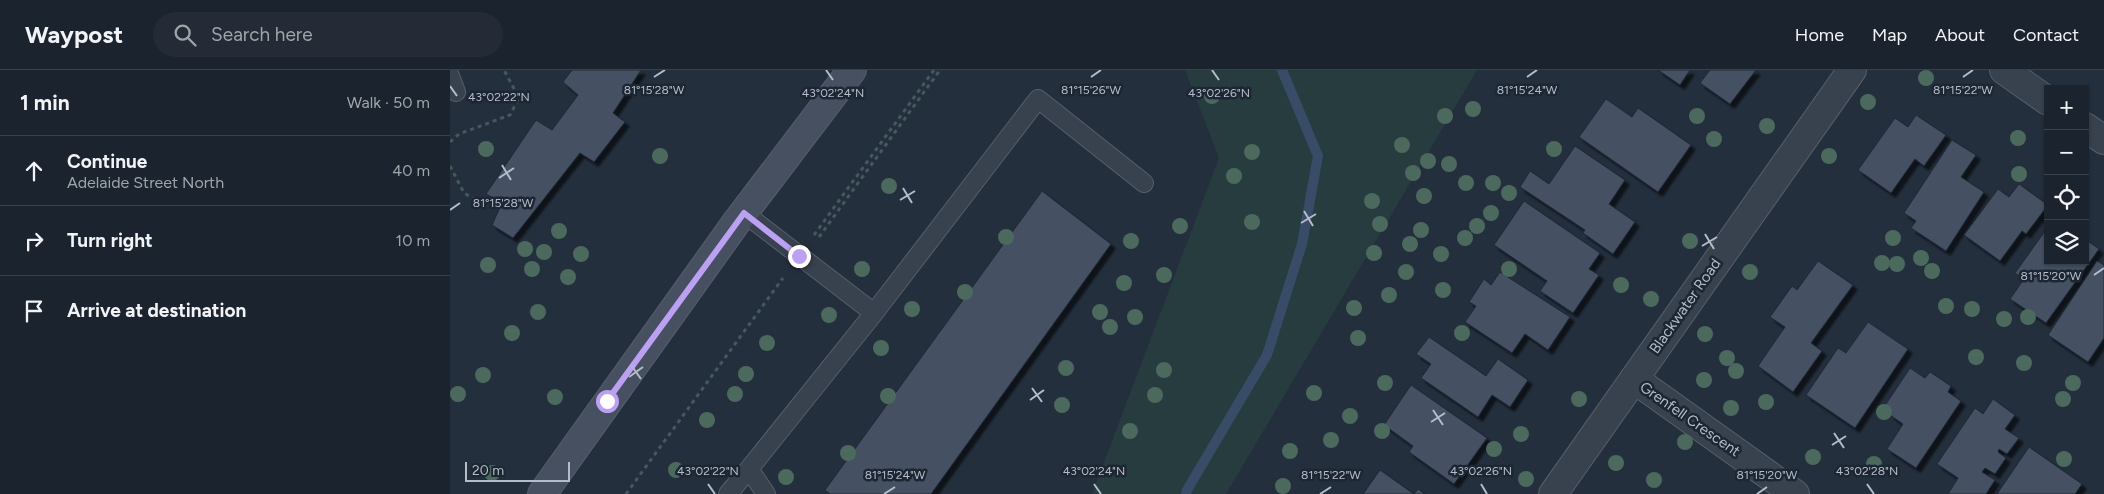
<!DOCTYPE html>
<html lang="en">
<head>
<meta charset="utf-8">
<style>
	body { margin:0; font-family:Figtree,sans-serif; background:#242b36; color:#f1f3f6 }
	.controls { position:absolute; right:15px; top:15px; display:grid; overflow:hidden; border-radius:0px; box-shadow:0 1px 4px #0004 }
	.controls button { width:45px; height:45px; display:grid; place-items:center; padding:0; border:0; border-bottom:1px solid #39404a; background:#1b232e; color:#f1f3f6; font:25px sans-serif }
	.scale { position:absolute; left:15px; bottom:12px; width:105px; box-sizing:border-box; padding-left:5px; border:2px solid #b4bcc9; border-top:0; font-size:14px; line-height:18px; white-space:nowrap; color:#b4bcc9; -webkit-text-stroke:4px #1d2633; paint-order:stroke }
	.stop { position:absolute; width:15px; height:15px; margin:-11px; border:4px solid #bca0f2; border-radius:50%; background:#fff }
	.stop.end { background:#bca0f2; border-color:#fff; box-shadow:0 1px 5px #0008 }
	.list { margin:0; padding:0; list-style:none }
	h2 { display:flex; justify-content:space-between; align-items:center; height:65px; margin:0; padding:0 20px; font-size:21px }
	h2 small { font-size:16px; font-weight:400; color:#a0a4aa }
	.list li { display:grid; grid-template-columns:32px 1fr auto; gap:15px; align-items:center; box-sizing:border-box; height:70px; padding:0 20px; border-top:1px solid #39404a }
	.list b { display:block; font-size:19px; white-space:nowrap }
	.list p { margin:0; font-size:16px; white-space:nowrap; color:#a0a4aa }
	.list em { font-size:16px; font-style:normal; color:#a0a4aa }
	.icon { flex:none; width:28px; height:28px; fill:none; stroke:currentColor; stroke-width:2; stroke-linecap:round; stroke-linejoin:round }
	.map { position:relative; flex:none; width:1654px; height:424px; overflow:hidden }
	header { display:flex; align-items:center; gap:30px; box-sizing:border-box; height:70px; padding:0 25px; background:#1b232e; border-bottom:1px solid #39404a }
	header strong { font-size:24px }
	nav { display:flex; gap:28px; margin-inline-start:auto; font-size:18px }
	.search { width:350px; height:45px; background:#242b36; display:flex; align-items:center; gap:12px; box-sizing:border-box; padding:0 18px; border-radius:28px; color:#a0a4aa; font-size:19px }
	main { display:flex }
	aside { flex:1; background:#1b232e }
	.map>svg:first-child { display:block }
	.green { fill:#263c3f }
	.lines { fill:none; stroke-linecap:round; stroke-linejoin:round }
	.stream { stroke:#394c67; stroke-width:10 }
	.building { fill:#455162; stroke:#1f2835; filter:url(#shadow) }
	.service-casing { stroke:#565f6c; stroke-width:20 }
	.minor-casing { stroke:#565f6c; stroke-width:30 }
	.tertiary-casing { stroke:#565f6c; stroke-width:30 }
	.secondary-casing { stroke:#565f6c; stroke-width:30 }
	.path { stroke:#44595c; stroke-width:3; stroke-dasharray:4 4; stroke-linecap:butt }
	.service { stroke:#38414e; stroke-width:18 }
	.minor { stroke:#38414e; stroke-width:28 }
	.tertiary { stroke:#38414e; stroke-width:28 }
	.secondary { stroke:#465061; stroke-width:28 }
	.tree { fill:#4b6a5d }
	.route { stroke:#bca0f2; stroke-width:6 }
	.ticks { fill:none; stroke:#b4bcc9; stroke-width:2 }
	.labels { text-anchor:middle; stroke-width:5; stroke-linejoin:round; paint-order:stroke }
	.street-label { font-size:15px; fill:#b4bcc9; stroke:#1d2633 }
	.ticks-label { font-size:12px; text-anchor:middle; fill:#b4bcc9; stroke:#1d2633; stroke-width:5; stroke-linejoin:round; paint-order:stroke }
</style>
</head>
<body>
<header>
<strong>Waypost</strong>
<div class="search"><svg class="icon" aria-label="search" viewBox="0 0 24 24"><circle cx="10" cy="10" r="6"/><path d="M15 15l6 6"/></svg>Search here</div>
<nav><a>Home</a><a>Map</a><a>About</a><a>Contact</a></nav>
</header>
<main>
<aside>
<h2>1 min<small>Walk · 50 m</small></h2>
<ul class="list">
<li><svg class="icon" aria-label="ahead" viewBox="0 0 24 24"><path d="M12 20V5M6 11l6-6 6 6"/></svg><div><b>Continue</b><p>Adelaide Street North</p></div><em>40 m</em></li>
<li><svg class="icon" aria-label="right" viewBox="0 0 24 24"><path d="M7 20v-9h11M14 6l5 5-5 5"/></svg><div><b>Turn right</b></div><em>10 m</em></li>
<li><svg class="icon" aria-label="arrive" viewBox="0 0 24 24"><path d="M6 21V4h12l-3 4 3 4H6"/></svg><div><b>Arrive at destination</b></div></li>
</ul>
</aside>
<div class="map">
<svg width="1654" height="424" viewBox="0 0 1654 424">
	<defs>
		<filter id="shadow"><feDropShadow dx="4.5" dy="4.5" stdDeviation="1" flood-color="#0009"/></filter>
	</defs>
	<rect width="100%" height="100%" fill="#242f3e"/>
	<path class="green" d="M735,0H1027L776,424H642L769,88Z"/>
	<g class="lines">
		<path class="stream" d="M736,424L737,420L817,285L852,174L868,86L832,0"/>
	</g>
	<path class="building" d="M122,0H191L163,43L175,52L144,92L130,83L63,168L42,155L52,133L36,124L86,50L102,60L128,25L113,12Z
		M1208,0H1240L1230,15Z
		M1260,0H1306L1280,34L1250,13Z
		M1156,29L1182,47L1188,38L1241,75L1208,122L1129,67Z
		M1466,45L1496,65L1474,96L1465,89L1441,123L1408,100L1445,48L1458,57Z
		M1502,70L1526,85L1511,107L1534,122L1496,181L1461,158L1466,151L1454,143Z
		M1125,76L1175,110L1159,134L1185,152L1163,184L1133,163L1135,160L1070,117L1080,101L1099,114Z
		M1569,114L1598,135L1576,164L1572,161L1550,191L1514,165L1548,119L1559,127Z
		M592,121L661,174L481,424H380L375,420Z
		M1074,131L1150,183L1139,199L1149,205L1123,243L1090,221L1097,211L1044,175Z
		M1598,157V191H1635V169L1649,179L1596,253L1560,229L1574,209L1565,203Z
		M1368,191L1403,215L1361,273L1372,281L1343,322L1308,296L1335,257L1320,247L1342,216L1347,220Z
		M1647,191L1654,195V268L1638,292L1598,265Z
		M1050,202L1120,247L1098,280L1075,264L1062,283L1015,252L1026,236L1019,232L1034,209L1041,215Z
		M1418,252L1458,279L1405,358L1356,325L1388,278L1396,283Z
		M979,267L1036,306L1048,289L1078,310L1060,337L1042,325L1028,347L971,308L981,294L966,284Z
		M1460,298L1475,308L1480,302L1501,316L1498,322L1511,331L1466,398L1437,379L1453,354L1440,345L1442,342L1434,337Z
		M961,315L1037,368L1004,414L959,382L963,376L934,355Z
		M1543,329L1565,345L1555,359L1569,368L1557,384L1549,379L1548,382L1556,388L1545,404L1535,398L1532,402L1545,410L1536,424H1498L1508,408L1487,394L1525,338L1533,344Z
		M1579,377L1632,414L1625,424H1547Z
		M930,400L964,424L968,419L975,424H913Z"/>
	<g class="lines">
		<defs>
			<path id="service" d="M0,6L6,22
				M294,143L424,243
				M278,424L299,399
				M316,424L299,399L424,243L588,29L694,113"/>
			<path id="minor" d="M1554,0L1598,31
				M1635,57L1654,70
				M1184,309L1345,424"/>
			<path id="tertiary" d="M1103,424L1402,0"/>
			<path id="secondary" d="M92,424L288,150L402,0"/>
		</defs>
		<use href="#service" class="service-casing"/>
		<use href="#minor" class="minor-casing"/>
		<use href="#tertiary" class="tertiary-casing"/>
		<use href="#secondary" class="secondary-casing"/>
		<path class="path" d="M0,72L9,64L60,45L69,28L54,0
			M0,96L14,123L36,136
			M364,165L484,0
			M369,167L490,0
			M176,424L333,208"/>
		<use href="#service" class="service"/>
		<use href="#minor" class="minor"/>
		<use href="#tertiary" class="tertiary"/>
		<use href="#secondary" class="secondary"/>
	</g>
	<g class="tree">
		<circle cx="1476" cy="8" r="8"/>
		<circle cx="762" cy="26" r="8"/>
		<circle cx="1418" cy="32" r="8"/>
		<circle cx="1023" cy="39" r="8"/>
		<circle cx="995" cy="46" r="8"/>
		<circle cx="1247" cy="46" r="8"/>
		<circle cx="1317" cy="56" r="8"/>
		<circle cx="1568" cy="68" r="8"/>
		<circle cx="1264" cy="69" r="8"/>
		<circle cx="952" cy="75" r="8"/>
		<circle cx="36" cy="79" r="8"/>
		<circle cx="1104" cy="79" r="8"/>
		<circle cx="802" cy="82" r="8"/>
		<circle cx="210" cy="86" r="8"/>
		<circle cx="1379" cy="86" r="8"/>
		<circle cx="978" cy="91" r="8"/>
		<circle cx="999" cy="94" r="8"/>
		<circle cx="963" cy="103" r="8"/>
		<circle cx="1569" cy="104" r="8"/>
		<circle cx="784" cy="106" r="8"/>
		<circle cx="1016" cy="113" r="8"/>
		<circle cx="1043" cy="113" r="8"/>
		<circle cx="439" cy="116" r="8"/>
		<circle cx="1059" cy="123" r="8"/>
		<circle cx="974" cy="126" r="8"/>
		<circle cx="922" cy="131" r="8"/>
		<circle cx="1041" cy="143" r="8"/>
		<circle cx="802" cy="152" r="8"/>
		<circle cx="930" cy="154" r="8"/>
		<circle cx="730" cy="156" r="8"/>
		<circle cx="1027" cy="156" r="8"/>
		<circle cx="971" cy="160" r="8"/>
		<circle cx="109" cy="161" r="8"/>
		<circle cx="556" cy="167" r="8"/>
		<circle cx="1015" cy="168" r="8"/>
		<circle cx="1443" cy="168" r="8"/>
		<circle cx="681" cy="171" r="8"/>
		<circle cx="1240" cy="171" r="8"/>
		<circle cx="960" cy="174" r="8"/>
		<circle cx="75" cy="179" r="8"/>
		<circle cx="94" cy="182" r="8"/>
		<circle cx="924" cy="183" r="8"/>
		<circle cx="131" cy="184" r="8"/>
		<circle cx="991" cy="184" r="8"/>
		<circle cx="1471" cy="188" r="8"/>
		<circle cx="1432" cy="193" r="8"/>
		<circle cx="1447" cy="194" r="8"/>
		<circle cx="38" cy="195" r="8"/>
		<circle cx="82" cy="199" r="8"/>
		<circle cx="412" cy="199" r="8"/>
		<circle cx="1059" cy="199" r="8"/>
		<circle cx="1482" cy="201" r="8"/>
		<circle cx="956" cy="202" r="8"/>
		<circle cx="1300" cy="202" r="8"/>
		<circle cx="714" cy="205" r="8"/>
		<circle cx="118" cy="207" r="8"/>
		<circle cx="674" cy="213" r="8"/>
		<circle cx="1171" cy="215" r="8"/>
		<circle cx="993" cy="220" r="8"/>
		<circle cx="515" cy="222" r="8"/>
		<circle cx="939" cy="225" r="8"/>
		<circle cx="1201" cy="229" r="8"/>
		<circle cx="1496" cy="236" r="8"/>
		<circle cx="904" cy="238" r="8"/>
		<circle cx="462" cy="239" r="8"/>
		<circle cx="1522" cy="239" r="8"/>
		<circle cx="88" cy="242" r="8"/>
		<circle cx="650" cy="242" r="8"/>
		<circle cx="379" cy="245" r="8"/>
		<circle cx="685" cy="247" r="8"/>
		<circle cx="1578" cy="247" r="8"/>
		<circle cx="1554" cy="249" r="8"/>
		<circle cx="660" cy="257" r="8"/>
		<circle cx="62" cy="263" r="8"/>
		<circle cx="1012" cy="263" r="8"/>
		<circle cx="1255" cy="264" r="8"/>
		<circle cx="908" cy="268" r="8"/>
		<circle cx="317" cy="273" r="8"/>
		<circle cx="431" cy="278" r="8"/>
		<circle cx="1526" cy="287" r="8"/>
		<circle cx="1277" cy="288" r="8"/>
		<circle cx="1574" cy="293" r="8"/>
		<circle cx="616" cy="298" r="8"/>
		<circle cx="714" cy="300" r="8"/>
		<circle cx="1286" cy="301" r="8"/>
		<circle cx="296" cy="304" r="8"/>
		<circle cx="33" cy="305" r="8"/>
		<circle cx="1254" cy="310" r="8"/>
		<circle cx="935" cy="313" r="8"/>
		<circle cx="1623" cy="313" r="8"/>
		<circle cx="864" cy="323" r="8"/>
		<circle cx="8" cy="324" r="8"/>
		<circle cx="285" cy="324" r="8"/>
		<circle cx="705" cy="325" r="8"/>
		<circle cx="438" cy="326" r="8"/>
		<circle cx="105" cy="327" r="8"/>
		<circle cx="1129" cy="329" r="8"/>
		<circle cx="1613" cy="329" r="8"/>
		<circle cx="1316" cy="332" r="8"/>
		<circle cx="612" cy="335" r="8"/>
		<circle cx="1281" cy="338" r="8"/>
		<circle cx="1434" cy="342" r="8"/>
		<circle cx="900" cy="346" r="8"/>
		<circle cx="257" cy="350" r="8"/>
		<circle cx="680" cy="361" r="8"/>
		<circle cx="932" cy="361" r="8"/>
		<circle cx="1071" cy="364" r="8"/>
		<circle cx="881" cy="370" r="8"/>
		<circle cx="1235" cy="372" r="8"/>
		<circle cx="1044" cy="379" r="8"/>
		<circle cx="840" cy="381" r="8"/>
		<circle cx="398" cy="383" r="8"/>
		<circle cx="1363" cy="387" r="8"/>
		<circle cx="1614" cy="389" r="8"/>
		<circle cx="1166" cy="393" r="8"/>
		<circle cx="1424" cy="394" r="8"/>
		<circle cx="226" cy="400" r="8"/>
		<circle cx="42" cy="403" r="8"/>
		<circle cx="336" cy="407" r="8"/>
		<circle cx="1076" cy="409" r="8"/>
		<circle cx="1204" cy="410" r="8"/>
		<circle cx="833" cy="416" r="8"/>
	</g>
	<g class="lines">
		<path class="route" d="M157,331L294,143L349,186"/>
	</g>
	<path class="ticks" d="M376,0L383,10M762,0L769,10M204,7L215,0M641,7L651,0M1077,7L1087,0M1513,7L1523,0M0,16L7,26M52,95L61,110M49,108L64,98M453,118L462,133M450,130L465,121M0,140L10,133M854,141L863,156M851,153L866,144M1255,164L1264,179M1252,176L1267,167M1644,205L1654,198M181,295L191,309M179,307L193,297M582,318L592,332M580,330L594,320M983,340L993,355M981,352L995,343M1384,363L1394,378M1382,375L1396,366M258,414L265,424M644,414L651,424M1031,414L1037,424M1417,414L1424,424M434,424L445,417M870,424L881,417M1307,424L1317,417"/>
	<g class="labels">
		<g class="street-label">
			<text transform="translate(1235 236) rotate(-55)" y="5">Blackwater Road</text>
			<text transform="translate(1240 349) rotate(35)" y="5">Grenfell Crescent</text>
		</g>
	</g>
	<g class="ticks-label">
		<text x="204" y="24">81°15'28"W</text>
		<text x="641" y="24">81°15'26"W</text>
		<text x="1077" y="24">81°15'24"W</text>
		<text x="1513" y="24">81°15'22"W</text>
		<text x="383" y="27">43°02'24"N</text>
		<text x="769" y="27">43°02'26"N</text>
		<text x="49" y="31">43°02'22"N</text>
		<text x="53" y="137">81°15'28"W</text>
		<text x="1601" y="210">81°15'20"W</text>
		<text x="258" y="405">43°02'22"N</text>
		<text x="644" y="405">43°02'24"N</text>
		<text x="1031" y="405">43°02'26"N</text>
		<text x="1417" y="405">43°02'28"N</text>
		<text x="445" y="409">81°15'24"W</text>
		<text x="881" y="409">81°15'22"W</text>
		<text x="1317" y="409">81°15'20"W</text>
	</g>
</svg>
<div class="controls">
<button>+</button>
<button>−</button>
<button><svg class="icon" aria-label="locate" viewBox="0 0 24 24"><circle cx="12" cy="12" r="6"/><path d="M12 2v4M12 18v4M2 12h4M18 12h4"/></svg></button>
<button><svg class="icon" aria-label="layers" viewBox="0 0 24 24"><path d="M12 4l9 5-9 5-9-5zM3 14l9 5 9-5"/></svg></button>
</div>
<div class="scale">20 m</div>
<div class="stop" style="left:157px;top:331px"></div>
<div class="stop end" style="left:349px;top:186px"></div>
</div>
</main>
</body>
</html>
